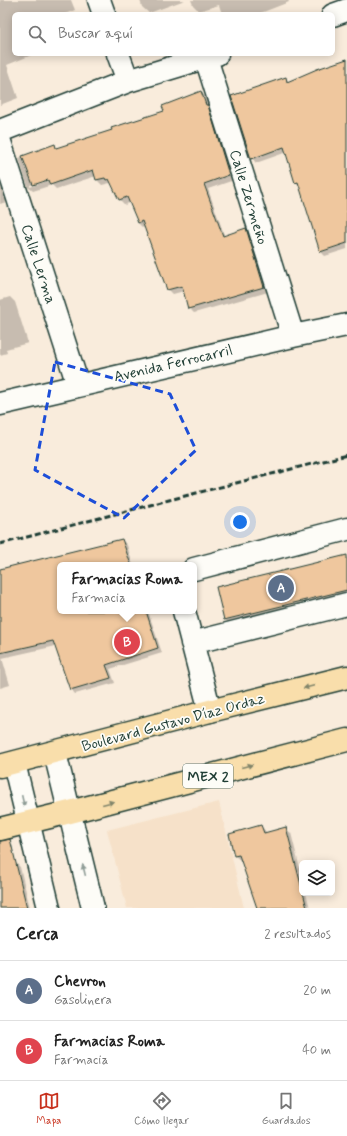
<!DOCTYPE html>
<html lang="es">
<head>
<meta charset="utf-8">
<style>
	body { margin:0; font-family:Mynerve,sans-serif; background:#f2f2f2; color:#222 }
	.controls { position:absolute; right:12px; bottom:12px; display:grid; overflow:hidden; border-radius:6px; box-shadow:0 2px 10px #0003 }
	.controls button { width:36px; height:36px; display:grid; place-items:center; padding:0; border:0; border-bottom:1px solid #e0e0e0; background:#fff; color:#222; font:20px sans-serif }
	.you { position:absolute; left:240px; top:522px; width:14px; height:14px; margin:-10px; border:3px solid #fff; border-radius:50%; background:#1a73e8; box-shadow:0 0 0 6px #1a73e833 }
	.badge { display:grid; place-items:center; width:26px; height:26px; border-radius:50%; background:#c8321e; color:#fff; font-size:13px; font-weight:700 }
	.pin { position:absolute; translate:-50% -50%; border:2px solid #fff; box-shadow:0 1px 4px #0006 }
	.popup { position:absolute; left:57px; top:562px; width:140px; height:52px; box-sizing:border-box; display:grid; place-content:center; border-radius:6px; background:#fff; filter:drop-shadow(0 1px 3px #0005); font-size:13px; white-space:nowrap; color:#767676 }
	.popup b { font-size:15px; color:#222 }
	.popup::after { content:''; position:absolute; left:50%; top:100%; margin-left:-8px; border:8px solid transparent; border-top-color:#fff }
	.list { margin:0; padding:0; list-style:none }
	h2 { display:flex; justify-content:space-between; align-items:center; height:52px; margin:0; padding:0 16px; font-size:17px }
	h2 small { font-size:13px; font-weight:400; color:#767676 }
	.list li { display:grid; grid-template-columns:26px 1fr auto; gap:12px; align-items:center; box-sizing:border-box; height:60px; padding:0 16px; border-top:1px solid #e0e0e0 }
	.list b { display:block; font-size:15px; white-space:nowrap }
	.list p { margin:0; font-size:13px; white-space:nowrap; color:#767676 }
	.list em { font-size:13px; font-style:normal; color:#767676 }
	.icon { flex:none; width:22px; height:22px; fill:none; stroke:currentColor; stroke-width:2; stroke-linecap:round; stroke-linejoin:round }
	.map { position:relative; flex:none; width:347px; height:908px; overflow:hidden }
	.search { position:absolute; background:#fff; box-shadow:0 2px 10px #0003; left:12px; right:12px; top:12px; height:44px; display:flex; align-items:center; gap:10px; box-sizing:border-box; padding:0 14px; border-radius:6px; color:#767676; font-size:15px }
	.sheet { height:172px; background:#fff }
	nav { display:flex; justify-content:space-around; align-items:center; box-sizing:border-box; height:56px; border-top:1px solid #e0e0e0; background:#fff; font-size:11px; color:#767676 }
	nav a { display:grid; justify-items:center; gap:2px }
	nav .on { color:#c8321e }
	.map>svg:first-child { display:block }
	.built { fill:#f6e1c9 }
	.shadow { fill:#0003; fill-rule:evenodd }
	.building { fill:#efc79e; stroke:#1f3d34 }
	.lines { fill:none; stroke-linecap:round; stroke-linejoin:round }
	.minor-casing { stroke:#1f3d34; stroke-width:25 }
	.major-casing { stroke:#1f3d34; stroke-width:25 }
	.minor { stroke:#fdfcf7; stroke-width:22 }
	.major { stroke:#f9deab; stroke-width:22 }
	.rail { stroke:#1f3d34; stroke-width:3; stroke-dasharray:6 3; stroke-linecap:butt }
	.oneway { fill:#81856a }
	.oneway2 { fill:#8e9c96 }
	.marked { fill:none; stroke:#1d4ed8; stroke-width:3; stroke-dasharray:8 5; stroke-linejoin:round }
	.labels { text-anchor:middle; stroke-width:3.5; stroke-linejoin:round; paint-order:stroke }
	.shield { fill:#fdfcf7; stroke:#62766e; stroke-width:1 }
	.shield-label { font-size:14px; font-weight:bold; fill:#1f3d34 }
	.street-label { font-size:15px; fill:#1f3d34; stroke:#fdfcf7 }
</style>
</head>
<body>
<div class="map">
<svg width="347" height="908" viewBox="0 0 347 908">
	<rect width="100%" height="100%" fill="#f9ecdc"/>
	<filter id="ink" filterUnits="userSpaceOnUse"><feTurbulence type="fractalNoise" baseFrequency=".025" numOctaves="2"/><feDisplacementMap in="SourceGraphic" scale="8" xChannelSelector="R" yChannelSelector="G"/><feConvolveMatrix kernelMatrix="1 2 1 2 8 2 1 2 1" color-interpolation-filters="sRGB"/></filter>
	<g filter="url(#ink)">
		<path class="built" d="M219,802L244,908H127L107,830Z"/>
		<path class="shadow" d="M0,0H71L75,10L65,14H14V54H34L7,65L18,98L0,105Z
			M140,0H185L149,13L142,7Z
			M191,0H288L289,2L258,14H222L219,5L199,11L193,5Z
			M347,60V249L325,256L321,252L301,187L296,182L287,152L256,163L252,158L285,78L290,82Z
			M201,93L206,97L210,108L212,111L234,180L208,189L225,237L245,229L250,234L268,292L194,313L189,308L184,291L173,294L168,289L145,227L143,228L138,223L130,202L125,205L120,200L112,184L110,183L102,185L97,180L96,176L56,189L52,185L33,191L28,187L19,158L54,145L58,149L113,131L165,111ZM53,177V179L30,187V185Z
			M0,174L9,201L0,204Z
			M10,297L15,302L28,343L6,349L7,353L0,355V300Z
			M122,540L127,545L133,565H60V611H148L162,653L110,669L115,683L75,694L71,689L56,646L2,658L10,685L0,688V570Z
			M347,556V595L229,623L224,619Z
			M261,826L267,833L285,828L291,833L302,877V893H306L310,908H258L242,861H241L235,856Z
			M15,862L20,867L30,908H0V866Z"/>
		<path class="building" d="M347,59V243L320,252L298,182L295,183L284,147L251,159L231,96L286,77L287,82L317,69Z
			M201,91L206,105H208L229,175L204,184L223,236L246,228L264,287L188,309L182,286L167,290L142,221L138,223L127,197L119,200L109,179L106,180L105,178L96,180L93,170L50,185L48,180L33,185L22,156L55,144L56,148L112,130L111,128L164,111L162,106Z
			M122,539L131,565H60V611H146L158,648L106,665L111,678L70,690L53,641L0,653V569Z
			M347,555V590L224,620L216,587Z
			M261,825L264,833L286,827L307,908H257L239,855L234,856L229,834Z
			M10,839L27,908H0V841Z"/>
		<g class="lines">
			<defs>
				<path id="minor" d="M99,0L104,14
					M333,15L347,10
					M118,54L128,81
					M206,58L293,336
					M0,131L128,81L217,54
					M0,142L78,385
					M0,404L293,336L347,325
					M194,569L347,529
					M184,611L210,711
					M192,643L347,604
					M55,753L93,908
					M14,763L49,908"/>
				<path id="major" d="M0,766L210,711L347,677
					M0,829L70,812L347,740"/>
			</defs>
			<use href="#minor" class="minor-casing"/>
			<use href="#major" class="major-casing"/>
			<use href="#minor" class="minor"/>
			<use href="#major" class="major"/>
			<path class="rail" d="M0,544L169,500L347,455"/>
		</g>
		<defs><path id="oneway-solid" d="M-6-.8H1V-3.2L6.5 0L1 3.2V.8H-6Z"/></defs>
		<g class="oneway">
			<use href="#oneway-solid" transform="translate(309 687) rotate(166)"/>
			<use href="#oneway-solid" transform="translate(247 766) rotate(-15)"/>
			<use href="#oneway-solid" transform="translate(108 803) rotate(-15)"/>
		</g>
		<g class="oneway2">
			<use href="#oneway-solid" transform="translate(23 801) rotate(77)"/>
			<use href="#oneway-solid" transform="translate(84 870) rotate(-104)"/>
		</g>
	</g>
	<path class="marked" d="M55,362L170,394L196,450L124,518L35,470Z"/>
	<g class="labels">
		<rect class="shield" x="183" y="764" width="50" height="24" rx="3"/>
		<g class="shield-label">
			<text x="208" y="781">MEX 2</text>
		</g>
		<g class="street-label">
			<text transform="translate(249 197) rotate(73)" y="5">Calle Zermeño</text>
			<text transform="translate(39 264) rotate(72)" y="5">Calle Lerma</text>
			<text transform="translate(173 363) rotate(-13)" y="5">Avenida Ferrocarril</text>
			<text transform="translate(173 722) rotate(-15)" y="5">Boulevard Gustavo Díaz Ordaz</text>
		</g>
	</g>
</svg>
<div class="controls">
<button><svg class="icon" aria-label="layers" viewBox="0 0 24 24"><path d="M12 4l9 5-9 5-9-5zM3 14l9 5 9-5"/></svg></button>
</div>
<div class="you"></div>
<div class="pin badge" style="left:281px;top:588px;background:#5c6f8a">A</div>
<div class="pin badge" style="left:127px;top:642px;background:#e0444e">B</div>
<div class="popup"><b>Farmacias Roma</b>Farmacia</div>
<div class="search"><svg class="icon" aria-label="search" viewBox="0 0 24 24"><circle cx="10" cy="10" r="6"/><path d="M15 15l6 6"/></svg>Buscar aquí</div>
</div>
<section class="sheet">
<h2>Cerca<small>2 resultados</small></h2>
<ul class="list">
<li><span class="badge" style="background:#5c6f8a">A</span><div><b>Chevron</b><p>Gasolinera</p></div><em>20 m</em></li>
<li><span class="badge" style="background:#e0444e">B</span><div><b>Farmacias Roma</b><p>Farmacia</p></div><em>40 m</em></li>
</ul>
</section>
<nav>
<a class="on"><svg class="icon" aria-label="map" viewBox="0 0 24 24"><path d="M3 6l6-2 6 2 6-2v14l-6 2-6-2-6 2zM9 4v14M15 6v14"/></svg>Mapa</a>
<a><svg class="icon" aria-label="directions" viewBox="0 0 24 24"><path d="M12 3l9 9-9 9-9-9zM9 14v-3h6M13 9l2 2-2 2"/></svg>Cómo llegar</a>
<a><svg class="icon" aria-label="saved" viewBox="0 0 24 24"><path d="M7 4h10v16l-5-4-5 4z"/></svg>Guardados</a>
</nav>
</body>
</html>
